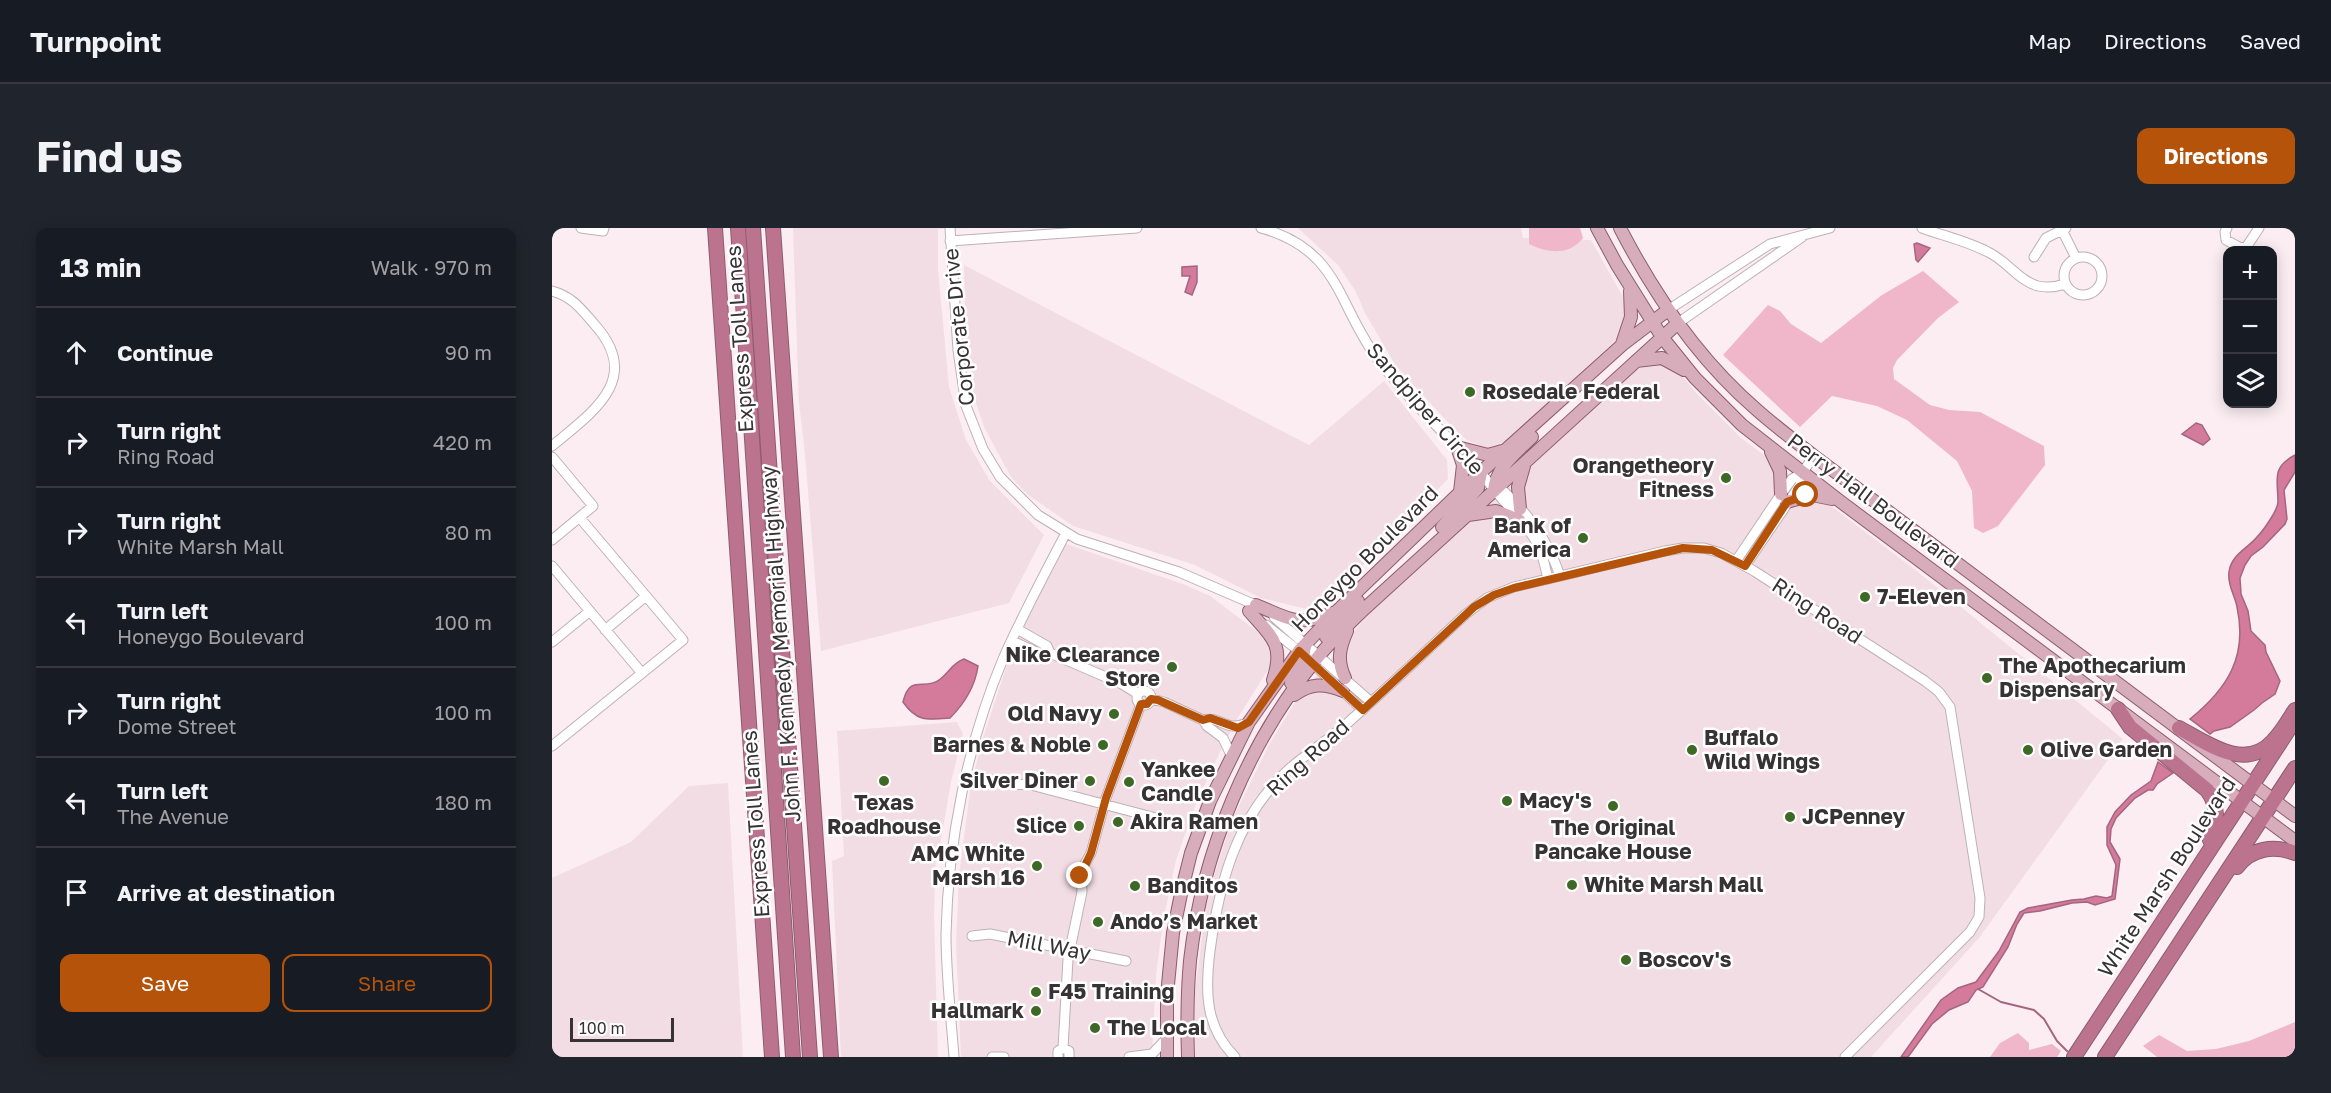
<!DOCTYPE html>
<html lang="en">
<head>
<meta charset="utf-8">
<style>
	body { margin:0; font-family:"Golos Text",sans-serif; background:#20242c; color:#f1f3f6 }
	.controls { position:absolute; right:18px; top:18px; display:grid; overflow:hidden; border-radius:12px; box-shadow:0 3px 15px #0003 }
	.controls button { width:54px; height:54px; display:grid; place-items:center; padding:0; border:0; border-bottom:2px solid #363941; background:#171b24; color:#f1f3f6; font:30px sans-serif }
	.scale { position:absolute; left:18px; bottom:15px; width:104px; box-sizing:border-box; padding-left:6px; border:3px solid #373234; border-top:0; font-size:16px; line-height:21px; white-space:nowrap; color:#373234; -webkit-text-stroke:4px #fff; paint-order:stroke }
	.stop { position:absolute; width:18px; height:18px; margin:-14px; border:4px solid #b45309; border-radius:50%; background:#fff }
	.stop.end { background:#b45309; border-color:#fff; box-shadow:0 2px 6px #0008 }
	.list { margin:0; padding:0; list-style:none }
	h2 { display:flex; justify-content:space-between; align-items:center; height:78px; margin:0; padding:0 24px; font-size:26px }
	h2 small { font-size:20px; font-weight:400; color:#9ea1a6 }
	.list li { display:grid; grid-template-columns:39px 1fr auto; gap:18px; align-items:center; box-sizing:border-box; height:90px; padding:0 24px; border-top:2px solid #363941 }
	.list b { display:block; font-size:22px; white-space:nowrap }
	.list p { margin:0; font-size:20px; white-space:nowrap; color:#9ea1a6 }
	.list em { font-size:20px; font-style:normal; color:#9ea1a6 }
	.actions { display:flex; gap:12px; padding:18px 24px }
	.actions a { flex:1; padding:14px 0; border:2px solid #b45309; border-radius:12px; text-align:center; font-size:21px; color:#b45309 }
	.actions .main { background:#b45309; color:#fff }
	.icon { flex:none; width:33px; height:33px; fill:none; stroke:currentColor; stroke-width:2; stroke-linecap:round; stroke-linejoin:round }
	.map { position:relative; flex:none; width:1743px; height:829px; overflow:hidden; border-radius:12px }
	header { display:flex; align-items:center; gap:36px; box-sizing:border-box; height:84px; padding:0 30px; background:#171b24; border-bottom:2px solid #363941 }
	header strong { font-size:28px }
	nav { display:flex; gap:33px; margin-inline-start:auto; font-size:21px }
	.intro { display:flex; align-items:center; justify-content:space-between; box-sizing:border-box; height:144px; padding:0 36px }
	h1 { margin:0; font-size:42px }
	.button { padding:15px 27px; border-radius:12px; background:#b45309; color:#fff; font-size:21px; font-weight:700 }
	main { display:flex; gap:36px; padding:0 36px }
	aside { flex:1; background:#171b24; border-radius:12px; box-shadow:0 3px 15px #0003 }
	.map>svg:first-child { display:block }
	.built { fill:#f2dde4 }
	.green { fill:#f0b6c9 }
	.water { fill:#d47b9c; stroke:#a5657d; stroke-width:1.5 }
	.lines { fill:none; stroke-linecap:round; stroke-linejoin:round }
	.stream { stroke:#a5657d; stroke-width:2 }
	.minor-casing { stroke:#beb1b5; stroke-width:11 }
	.major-casing { stroke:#8d5d6e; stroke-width:14 }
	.highway-casing { stroke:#8d5d6e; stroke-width:16 }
	.minor { stroke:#fff; stroke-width:9 }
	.major { stroke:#d7acbb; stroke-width:12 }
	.highway { stroke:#bc748e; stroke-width:14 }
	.route { stroke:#b45309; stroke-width:8 }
	.poi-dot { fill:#3d6825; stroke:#fff; stroke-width:2 }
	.labels { text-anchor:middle; stroke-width:5; stroke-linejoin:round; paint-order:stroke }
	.street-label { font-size:21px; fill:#373234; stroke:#fff }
	.poi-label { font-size:21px; font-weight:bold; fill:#373234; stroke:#fff; text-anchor:start }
</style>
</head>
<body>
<header>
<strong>Turnpoint</strong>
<nav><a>Map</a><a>Directions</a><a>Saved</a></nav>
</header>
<div class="intro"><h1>Find us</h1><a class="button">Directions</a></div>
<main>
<aside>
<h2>13 min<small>Walk · 970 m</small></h2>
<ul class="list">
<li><svg class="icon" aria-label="ahead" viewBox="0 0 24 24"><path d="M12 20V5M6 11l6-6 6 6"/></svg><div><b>Continue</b></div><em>90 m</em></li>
<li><svg class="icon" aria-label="right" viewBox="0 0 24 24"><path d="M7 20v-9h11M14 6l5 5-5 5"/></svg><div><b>Turn right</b><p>Ring Road</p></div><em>420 m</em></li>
<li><svg class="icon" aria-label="right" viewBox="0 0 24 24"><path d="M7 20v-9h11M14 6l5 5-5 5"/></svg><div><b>Turn right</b><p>White Marsh Mall</p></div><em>80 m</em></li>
<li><svg class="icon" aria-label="left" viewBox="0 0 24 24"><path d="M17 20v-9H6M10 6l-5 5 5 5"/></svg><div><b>Turn left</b><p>Honeygo Boulevard</p></div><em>100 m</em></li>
<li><svg class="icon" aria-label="right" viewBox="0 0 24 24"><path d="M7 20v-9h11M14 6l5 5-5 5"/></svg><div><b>Turn right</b><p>Dome Street</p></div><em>100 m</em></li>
<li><svg class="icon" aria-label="left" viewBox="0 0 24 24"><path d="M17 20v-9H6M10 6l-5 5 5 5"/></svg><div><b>Turn left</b><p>The Avenue</p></div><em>180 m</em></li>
<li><svg class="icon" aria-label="arrive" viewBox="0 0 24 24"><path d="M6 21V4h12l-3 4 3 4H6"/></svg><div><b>Arrive at destination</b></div></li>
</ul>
<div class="actions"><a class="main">Save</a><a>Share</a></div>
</aside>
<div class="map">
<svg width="1743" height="829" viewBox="0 0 1743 829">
	<rect width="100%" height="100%" fill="#fbedf2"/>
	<path class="built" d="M241,0H420L386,1V41L397,159L414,212L438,253L492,307L457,375L269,423L253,226L247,175Z
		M746,0H969L971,10L1039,12L1071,69L1075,81L1073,95L1065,111L953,214L934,220L915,212L904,203L844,138L813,85L804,64L786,37Z
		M412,37L757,217L832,153L895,232L896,251L806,342L755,381L709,370L643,337L521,298L475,266L459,249L432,199L422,169L413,86Z
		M1099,135L1114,137L1125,142L1145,166L1188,209L1366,344L1571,511L1427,710L1319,829H643L642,773L655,669L680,592L717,517L745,471L816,387L1083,143Z
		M514,316L631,356L658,368L706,404L718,420L719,437L685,491L668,524L643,578L624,632L611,693L604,747L600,829H409L404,715L407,647L419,556L431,510L456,434L473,395Z
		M405,494L411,506L399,554L387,623H384L382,685L386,829H289L280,633L292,628L285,503Z
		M176,555L191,829H0V650L79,614L137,558Z"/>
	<path class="green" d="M977,0H1028L1031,10C1017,28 996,25 977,16Z
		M1371,43L1407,74L1386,90L1345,132L1341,140L1342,151L1378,177L1397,182L1428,184L1492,218L1493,237L1446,298L1431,305L1422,300L1420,263L1405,233L1355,192L1325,178L1280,168L1248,199L1171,127L1216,77L1228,83L1239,96L1269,115L1330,67Z
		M1743,794V829H1605L1591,818L1607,807L1635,823L1664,821L1697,813Z
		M1466,805L1477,815V822L1500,816L1509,823L1505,829H1428H1438L1448,815Z"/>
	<path class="water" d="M1365,15L1378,20L1366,34L1364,32L1362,16Z
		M645,38V54L640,67L633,64L638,48H630V39Z
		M1644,195L1650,197L1658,211L1651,217L1630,206Z
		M1743,227V244L1732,262L1735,291L1733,296L1711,319L1699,328L1693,337L1688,350L1689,366L1696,383L1699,403L1713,417L1714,424L1728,453L1723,466L1710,475L1702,482L1678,499L1662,503L1658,506L1638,491C1675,461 1696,429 1685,379C1683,367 1675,357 1677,344C1679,327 1695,321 1705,309C1711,303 1726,282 1726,274C1726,251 1719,240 1743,227Z
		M412,431L426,438C423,459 413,475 398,490C375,492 365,494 351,474C358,445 372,463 387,452C397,445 400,435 412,431Z
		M1606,534L1621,545L1605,556L1601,562H1596L1583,570L1564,590L1559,601L1558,614L1568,631L1563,671L1543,677L1535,674L1520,675L1488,683L1472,685L1465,696L1456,719L1431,759L1424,762L1416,774L1397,782L1380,796L1356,829H1349L1389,772L1406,760L1424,754L1447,723L1468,684L1476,680L1520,672L1532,671L1544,668L1555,670L1560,668L1564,637L1555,617V599L1563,584L1579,567L1599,553Z"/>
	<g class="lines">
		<path class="stream" d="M1426,761L1449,774L1482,782L1492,791L1505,813L1515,823"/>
		<defs>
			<path id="minor" d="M29,0L51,3L52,0
				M398,0L406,122L414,178L431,221L448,249L486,287L525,311L627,344L708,379
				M709,0C789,22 785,78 827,133C857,172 895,208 929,244C945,269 972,291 985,315C991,326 993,339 996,351
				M1370,0C1392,8 1415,13 1436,24C1454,32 1467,53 1486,58C1495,60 1504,59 1513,56
				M1509,0L1524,30
				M1675,0L1673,4L1674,12L1689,20L1695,18L1707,0
				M398,13L585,0
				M1512 48a19 19 0 1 1 38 0a19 19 0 1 1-38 0Z
				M1482,29L1494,10L1514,0
				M0,63C20,68 30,82 43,97C91,151 41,184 0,218
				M1116,82L1218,16L1278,0
				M1126,95L1250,9
				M0,229L41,278L0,312
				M943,255C974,283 995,309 1008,348
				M28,290L94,368
				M1184,333L1229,266L1240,251L1250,245L1262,228
				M0,338L89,444
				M1193,338L1248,257L1250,245
				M722,389L819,474
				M714,397L747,423L811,482
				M460,413L491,427L498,425L495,418L465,401
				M0,414L38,383
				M498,425L570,456L586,466
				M585 470a7 7 0 1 1 14 0a7 7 0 1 1-14 0Z
				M599,471L612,474L651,492L655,498L671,510L679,527
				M651,492C670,487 673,506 697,494
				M0,518L131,412L94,368L53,402
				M415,546L457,556L479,557L604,590
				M420,708L438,706L574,733
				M511,820L516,731L530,664L529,643L539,625L554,570L589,476
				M402,829C399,788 394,747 394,706C396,613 415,517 451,431C470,388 492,347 514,305
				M440,829H452
				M506,829V823L511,820L517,823V829
				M577,829L600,826L615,810
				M683,829C653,799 653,763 658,723C667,656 684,590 736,542C756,524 780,510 800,491C839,457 876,421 914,386L935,370L962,359L1113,323L1131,320H1152L1169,325L1202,343L1373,453L1387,464L1398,479L1428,670L1427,689L1418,704L1293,829"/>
			<path id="major" d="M1045,0L1065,37L1110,109L1143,150L1190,197L1289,274L1743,613
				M1068,0C1102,66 1148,133 1205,182C1223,198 1243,213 1262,228L1743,588
				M1070,116L1079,89L1078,63
				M1084,133L1110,130L1132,142
				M905,219L936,227L950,223
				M905,219L911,237L908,264
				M1219,224L1228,243L1229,266
				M942,263C943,240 965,224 980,209
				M1235,274L1260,267L1280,271
				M968,281L966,259L972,238
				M916,287L944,283L967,292
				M890,299L926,260L929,244
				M704,377C736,390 745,400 780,385
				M697,383C719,408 733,416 721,452
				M774,409L806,373
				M793,450C785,433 787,421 795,403
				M739,455L749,437L753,419
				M742,467C759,455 772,455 791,463
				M615,829V767L621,705L630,661L639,625L658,573L697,494L747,423L786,382L929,244L1070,117L1116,82
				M636,829C635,797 635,765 638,733C650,624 696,514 766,429C779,413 795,398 810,383L1126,95"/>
			<path id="highway" d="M163,0L220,829
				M186,0L241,829
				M201,0L258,829
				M221,0L279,829
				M1566,481L1578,499L1655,562C1666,577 1667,596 1658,612
				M1627,500C1655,515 1693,544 1721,513C1730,504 1736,493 1743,482
				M1685,639C1699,620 1722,617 1743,625
				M1522,829L1743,492
				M1553,829L1743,540"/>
		</defs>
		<use href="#minor" class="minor-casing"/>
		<use href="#major" class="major-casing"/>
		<use href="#highway" class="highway-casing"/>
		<use href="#minor" class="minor"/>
		<use href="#major" class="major"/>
		<use href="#highway" class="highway"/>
	</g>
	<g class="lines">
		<path class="route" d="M528,648L539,625L554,570L589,476H595L599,471L606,472L651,492L658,490L686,500L697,494L747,423L811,482L922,379L942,367L962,360L1131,320L1160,322L1193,338L1235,274L1254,267"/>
	</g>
	<g class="poi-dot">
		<circle cx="918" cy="164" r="6"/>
		<circle cx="1174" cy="250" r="6"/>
		<circle cx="1031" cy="310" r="6"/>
		<circle cx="1313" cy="369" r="6"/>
		<circle cx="620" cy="439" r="6"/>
		<circle cx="1435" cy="450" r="6"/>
		<circle cx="562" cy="486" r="6"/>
		<circle cx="551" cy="517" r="6"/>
		<circle cx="1140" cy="522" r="6"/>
		<circle cx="1476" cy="522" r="6"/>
		<circle cx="332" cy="553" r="6"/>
		<circle cx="538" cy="553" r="6"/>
		<circle cx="577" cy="554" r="6"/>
		<circle cx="955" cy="573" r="6"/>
		<circle cx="1061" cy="578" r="6"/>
		<circle cx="1238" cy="589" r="6"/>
		<circle cx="566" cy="594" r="6"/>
		<circle cx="527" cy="598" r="6"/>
		<circle cx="485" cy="638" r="6"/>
		<circle cx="1020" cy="657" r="6"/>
		<circle cx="583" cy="658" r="6"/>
		<circle cx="546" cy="694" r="6"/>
		<circle cx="1074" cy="732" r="6"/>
		<circle cx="484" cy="764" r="6"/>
		<circle cx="484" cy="783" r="6"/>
		<circle cx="543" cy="800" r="6"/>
	</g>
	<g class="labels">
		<g class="street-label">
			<text transform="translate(407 99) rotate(-96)" y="7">Corporate Drive</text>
			<text transform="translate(188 111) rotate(-94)" y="7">Express Toll Lanes</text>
			<text transform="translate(873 181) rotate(49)" y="7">Sandpiper Circle</text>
			<text transform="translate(1321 273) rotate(37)" y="7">Perry Hall Boulevard</text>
			<text transform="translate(813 331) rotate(-45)" y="7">Honeygo Boulevard</text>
			<text transform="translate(1265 383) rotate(33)" y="7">Ring Road</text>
			<text transform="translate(229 416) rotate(-94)" y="7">John F. Kennedy Memorial Highway</text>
			<text transform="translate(756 530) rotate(-42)" y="7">Ring Road</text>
			<text transform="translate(204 596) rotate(-94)" y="7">Express Toll Lanes</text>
			<text transform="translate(1615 649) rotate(-57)" y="7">White Marsh Boulevard</text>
			<text transform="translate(497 718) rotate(11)" y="7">Mill Way</text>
		</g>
		<g class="poi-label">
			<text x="930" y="171">Rosedale Federal</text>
			<text x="1162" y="245" text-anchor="end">Orangetheory<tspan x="1162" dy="24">Fitness</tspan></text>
			<text x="1019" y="305" text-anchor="end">Bank of<tspan x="1019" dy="24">America</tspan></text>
			<text x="1325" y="376">7-Eleven</text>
			<text x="608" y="434" text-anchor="end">Nike Clearance<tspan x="608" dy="24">Store</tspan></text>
			<text x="1447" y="445">The Apothecarium<tspan x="1447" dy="24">Dispensary</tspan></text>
			<text x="550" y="493" text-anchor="end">Old Navy</text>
			<text x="1152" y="517">Buffalo<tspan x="1152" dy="24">Wild Wings</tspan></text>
			<text x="539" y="524" text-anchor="end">Barnes &amp; Noble</text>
			<text x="1488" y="529">Olive Garden</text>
			<text x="589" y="549">Yankee<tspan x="589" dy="24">Candle</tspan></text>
			<text x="526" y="560" text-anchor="end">Silver Diner</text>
			<text x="967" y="580">Macy's</text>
			<text x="332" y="582" text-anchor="middle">Texas<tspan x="332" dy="24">Roadhouse</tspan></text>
			<text x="1250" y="596">JCPenney</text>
			<text x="578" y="601">Akira Ramen</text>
			<text x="515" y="605" text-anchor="end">Slice</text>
			<text x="1061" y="607" text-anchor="middle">The Original<tspan x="1061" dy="24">Pancake House</tspan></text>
			<text x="473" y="633" text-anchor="end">AMC White<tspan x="473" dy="24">Marsh 16</tspan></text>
			<text x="1032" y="664">White Marsh Mall</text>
			<text x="595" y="665">Banditos</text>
			<text x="558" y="701">Ando’s Market</text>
			<text x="1086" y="739">Boscov's</text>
			<text x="496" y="771">F45 Training</text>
			<text x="472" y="790" text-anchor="end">Hallmark</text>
			<text x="555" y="807">The Local</text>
		</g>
	</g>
</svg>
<div class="controls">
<button>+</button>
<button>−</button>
<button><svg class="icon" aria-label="layers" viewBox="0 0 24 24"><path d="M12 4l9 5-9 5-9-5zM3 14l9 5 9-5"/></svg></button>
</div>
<div class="scale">100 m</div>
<div class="stop" style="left:1254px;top:267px"></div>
<div class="stop end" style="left:528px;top:648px"></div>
</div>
</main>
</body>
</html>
